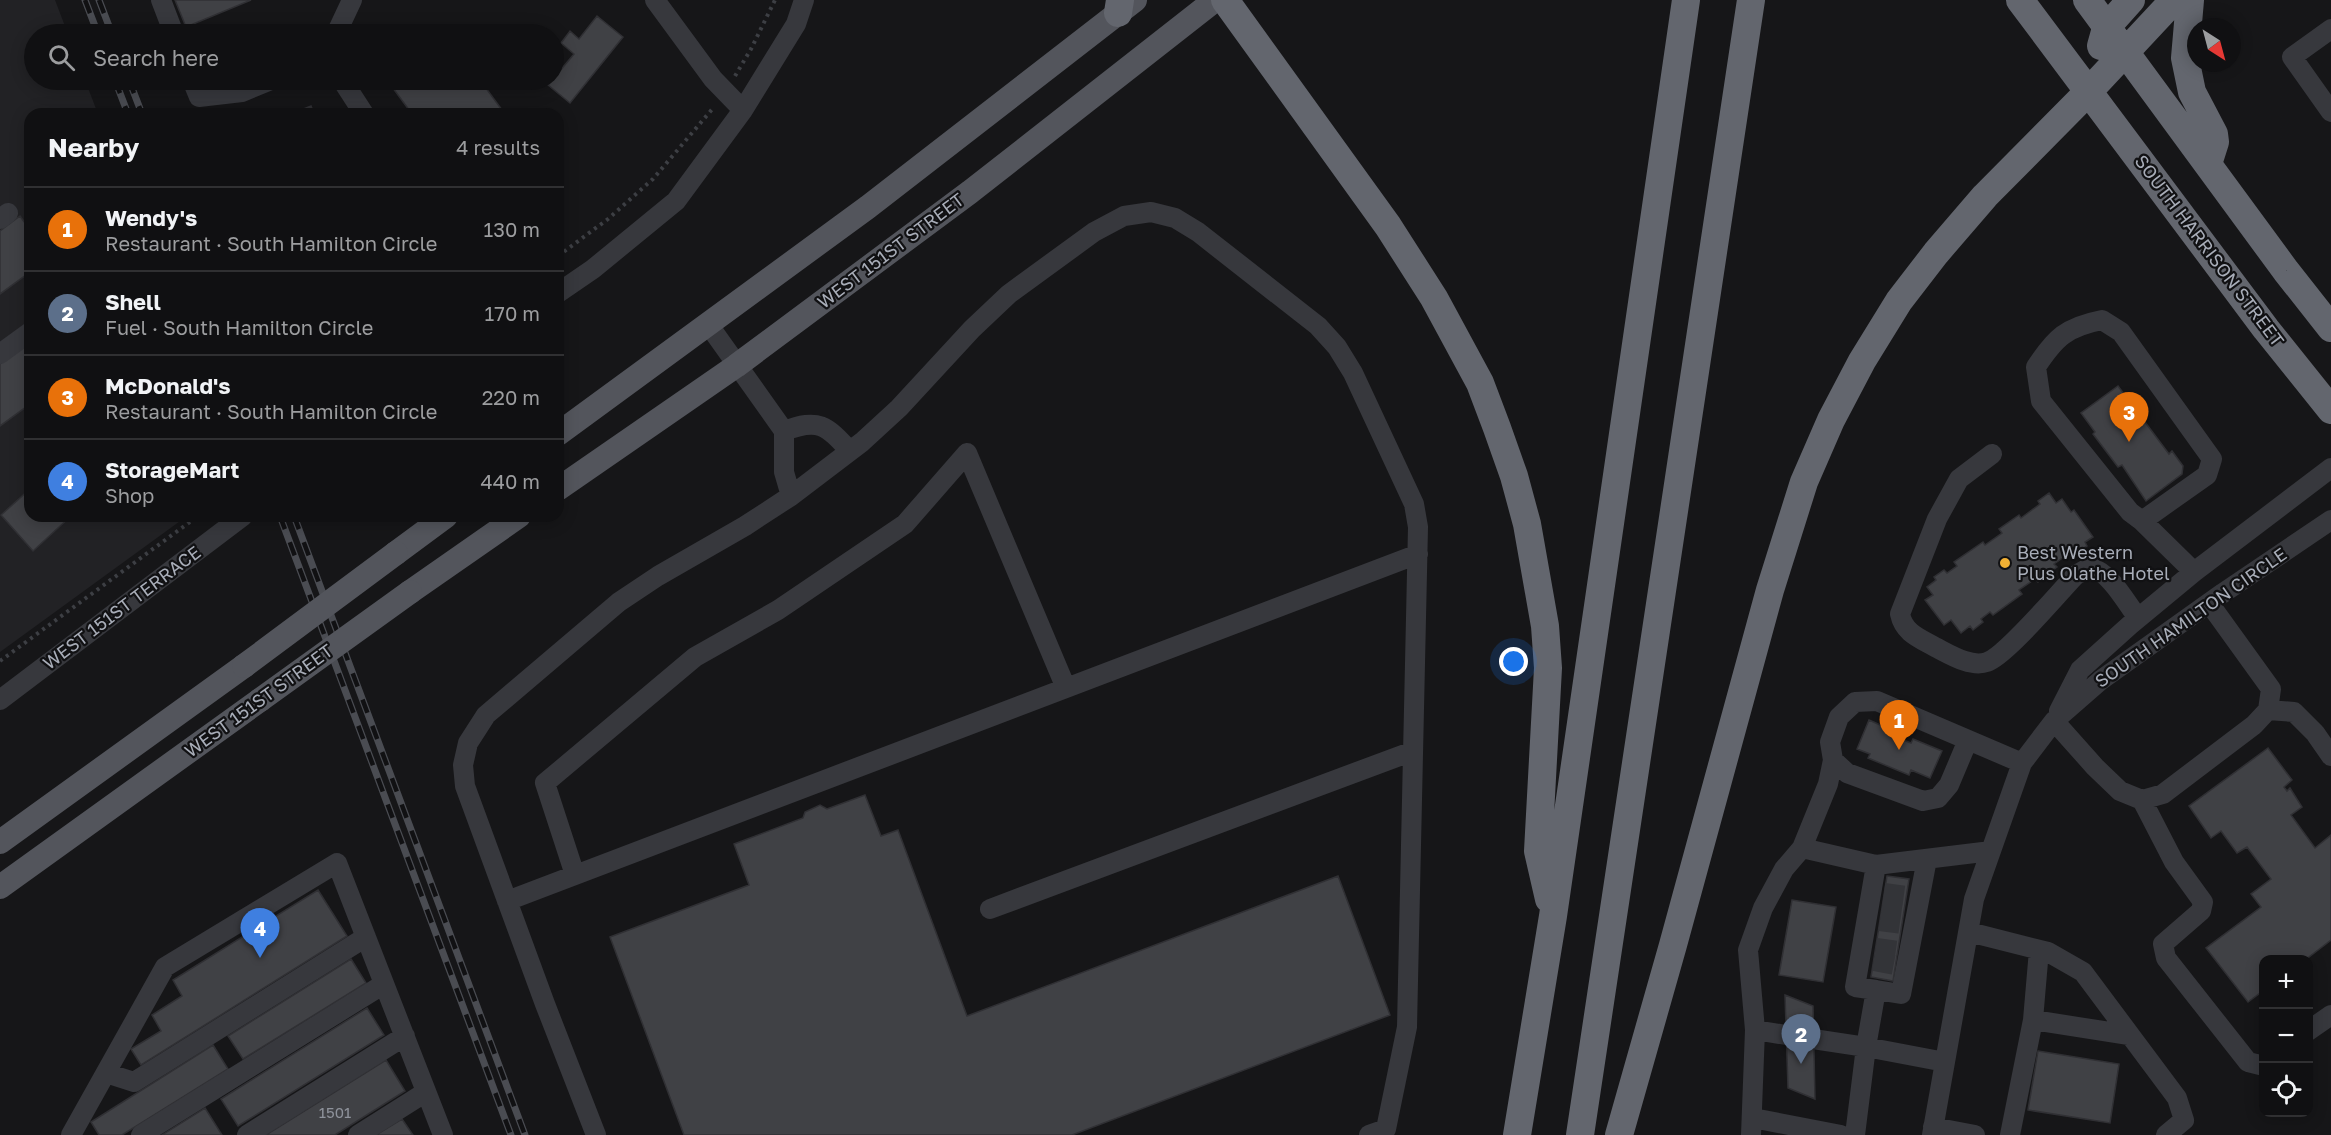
<!DOCTYPE html>
<html lang="en">
<head>
<meta charset="utf-8">
<style>
	body { margin:0; font-family:"Golos Text",sans-serif; background:#1e1e20; color:#f1f3f6 }
	.controls { position:absolute; right:18px; bottom:18px; display:grid; overflow:hidden; border-radius:12px; box-shadow:0 3px 15px #0003 }
	.controls button { width:54px; height:54px; display:grid; place-items:center; padding:0; border:0; border-bottom:2px solid #303032; background:#101012; color:#f1f3f6; font:30px sans-serif }
	.compass { position:absolute; left:2187px; top:18px; width:54px; height:54px; border-radius:50%; background:#101012; box-shadow:0 3px 15px #0003; rotate:144deg }
	.you { position:absolute; left:1514px; top:662px; width:21px; height:21px; margin:-15px; border:4px solid #fff; border-radius:50%; background:#1a73e8; box-shadow:0 0 0 9px #1a73e833 }
	.badge { display:grid; place-items:center; width:39px; height:39px; border-radius:50%; background:#f2b134; color:#fff; font-size:20px; font-weight:700 }
	.pin { position:absolute; translate:-50% -50px; filter:drop-shadow(0 2px 3px #0008) }
	.pin::after { content:''; position:absolute; top:32px; width:21px; height:18px; background:inherit; clip-path:polygon(0 0,100% 0,50% 100%) }
	.list { margin:0; padding:0; list-style:none }
	h2 { display:flex; justify-content:space-between; align-items:center; height:78px; margin:0; padding:0 24px; font-size:26px }
	h2 small { font-size:20px; font-weight:400; color:#9c9d9f }
	.list li { display:grid; grid-template-columns:39px 1fr auto; gap:18px; align-items:center; box-sizing:border-box; height:84px; padding:0 24px; border-top:2px solid #303032 }
	.list b { display:block; font-size:22px; white-space:nowrap }
	.list p { margin:0; font-size:20px; white-space:nowrap; color:#9c9d9f }
	.list em { font-size:20px; font-style:normal; color:#9c9d9f }
	.icon { flex:none; width:33px; height:33px; fill:none; stroke:currentColor; stroke-width:2; stroke-linecap:round; stroke-linejoin:round }
	.map { position:relative; flex:none; width:2331px; height:1135px; overflow:hidden }
	.search { position:absolute; background:#101012; box-shadow:0 3px 15px #0003; left:24px; top:24px; width:540px; height:66px; display:flex; align-items:center; gap:15px; box-sizing:border-box; padding:0 21px; border-radius:33px; color:#9c9d9f; font-size:22px }
	.panel { position:absolute; background:#101012; box-shadow:0 3px 15px #0003; left:24px; top:108px; width:540px; height:414px; border-radius:18px }
	.map>svg:first-child { display:block }
	.built { fill:#222225 }
	.building { fill:#404145; stroke:#303034; stroke-width:1.5 }
	.lines { fill:none; stroke-linecap:round; stroke-linejoin:round }
	.minor-tunnel { stroke:#333438; stroke-width:20; stroke-dasharray:20 10; stroke-linecap:butt }
	.path { stroke:#3d3f44; stroke-width:4; stroke-dasharray:3 4.5; stroke-linecap:butt }
	.minor { stroke:#37383d; stroke-width:20 }
	.major { stroke:#53555c; stroke-width:24 }
	.highway { stroke:#63666e; stroke-width:28 }
	.rail-casing { stroke:#4a4c52; stroke-width:7 }
	.rail { stroke:#111113; stroke-width:4.5; stroke-dasharray:14; stroke-linecap:butt }
	.major-bridge { stroke:#53555c; stroke-width:24 }
	.poi-dot { fill:#f2b134; stroke:#111113; stroke-width:2 }
	.labels { text-anchor:middle; stroke-width:4.5; stroke-linejoin:round; paint-order:stroke }
	.number-label { font-size:15px; fill:#8e929b }
	.street-label { font-size:18px; fill:#a8adb8; stroke:#111113 }
	.poi-label { font-size:18px; fill:#a8adb8; stroke:#111113; text-anchor:start }
</style>
</head>
<body>
<div class="map">
<svg width="2331" height="1135" viewBox="0 0 2331 1135">
	<rect width="100%" height="100%" fill="#161618"/>
	<path class="built" d="M0,0H55L68,34H34V80H85L98,114H30V516H187L0,652Z"/>
	<path class="building" d="M175,0H251L186,27Z
		M597,16L623,37L570,103L548,85L574,54L561,43L570,31L579,39Z
		M441,25L448,34H429Z
		M387,80H480L505,114H412Z
		M311,106L314,114H291Z
		M20,216L30,230V272L0,294V231Z
		M30,342V404L0,426V364Z
		M2118,386L2169,454L2172,451L2183,466L2182,474L2146,501L2122,465L2118,467L2093,434L2095,432L2081,413Z
		M30,489V516H71L33,551L1,515Z
		M2049,493L2056,503L2062,499L2071,512L2074,510L2093,537L2085,542L2087,546L2076,553L2074,550L2054,564L2057,567L2038,582L2035,579L2019,590L2022,594L1993,615L1990,612L1981,619L1983,622L1973,630L1970,626L1961,633L1951,620L1944,625L1925,600L1933,595L1927,587L1936,580L1934,577L1944,570L1947,573L1957,566L1954,562L1983,542L1985,545L2002,533L1999,529L2019,515L2021,518L2040,504L2038,501Z
		M1869,720L1894,731L1893,736L1911,743L1913,739L1942,751L1930,778L1911,770L1909,775L1868,758L1870,754L1857,749Z
		M2268,748L2292,780L2284,787L2287,791L2290,788L2302,807L2291,815L2315,848L2331,835V940L2305,960H2264V990L2248,1002L2206,948L2261,907L2251,894L2271,879L2247,847L2237,853L2221,831L2211,838L2189,806Z
		M865,795L881,836L898,830L967,1016L1338,876L1390,1015L1072,1135H684L610,937L749,885L734,844L803,818L805,812L820,805L827,809Z
		M1887,876L1909,879L1893,981L1871,977Z
		M318,890L347,936L141,1065L131,1049L161,1031L152,1015L182,996L173,980Z
		M1792,900L1836,907L1823,982L1779,975Z
		M351,959L366,983L243,1059L228,1036Z
		M1785,995L1813,1006L1815,1099L1788,1088Z
		M367,1008L384,1035L238,1126L221,1099Z
		M213,1045L228,1069L122,1135H99L91,1122Z
		M2038,1051L2119,1064L2110,1123L2028,1110Z
		M386,1060L405,1091L335,1135H266Z
		M205,1108L222,1135H162Z
		M402,1119L413,1135H376Z"/>
	<g class="lines">
		<path class="minor-tunnel" d="M1884,893L1907,896
			M1882,907L1904,910
			M1880,921L1902,924
			M1876,948L1898,951
			M1874,961L1895,965"/>
		<path class="path" d="M735,76L751,49L775,0
			M558,256L608,219L653,179L714,107
			M0,661L198,516"/>
		<path class="minor" d="M161,0L174,34
			M655,0L713,79L743,110
			M2331,29L2292,57L2331,112
			M336,34L352,0
			M192,80L199,97L242,92L271,80
			M342,80L364,114
			M0,219L8,213
			M558,293L593,269L676,201L743,110L796,24L804,0
			M708,324L784,431V472L791,496
			M0,354L30,332
			M784,431C819,418 826,425 850,451
			M1992,454L1959,479L1937,519L1900,614C1904,633 1919,638 1935,647C1949,654 1971,668 1987,662C2006,656 2059,592 2076,575L2090,567C2111,573 2125,601 2138,618
			M2142,521L2207,475L2212,459L2121,332L2102,320C2066,327 2055,338 2036,367L2041,401L2130,512L2142,521L2194,572
			M0,700L243,516
			M2268,710L2294,712L2315,733L2331,756
			M2059,711L2080,670L2130,625L2194,572L2331,468
			M2054,721L2095,767L2120,791L2142,800L2163,794L2254,725L2268,710L2271,689L2209,603
			M1968,740L1949,785L1938,798L1923,801L1847,773L1833,760L1830,742L1839,717L1855,702L1877,701L2022,763
			M2142,800L2174,862L2203,902L2201,911L2163,944L2166,958L2248,1062L2260,1065L2264,1063
			M1802,848L1828,784L1833,760
			M1927,859L1901,994L1876,990L1866,1047L1945,1062
			M1876,865L1855,987L1876,990
			M575,875L545,783L695,657L778,610L905,524L967,453L1066,688
			M507,901L1418,554
			M990,909L1413,751
			M1969,932L2048,952L2083,972L2177,1098L2184,1120L2166,1135
			M2033,1020L2039,950
			M1755,1030L1786,1035
			M2308,1031L2331,1015
			M1813,1039L1866,1047L1855,1135
			M106,1073L134,1082L366,937
			M1753,1118L1841,1135
			M1933,1127L1975,1135
			M71,1135L165,967L337,863L443,1135
			M141,1135L384,984
			M247,1135L405,1036
			M358,1135L426,1092
			M596,1135L545,1004L465,786L463,765L468,743L486,715L619,602L658,576L745,526L791,496L862,442L899,408L972,329L1009,294L1094,232L1124,216L1151,212L1175,218L1198,232L1318,326L1337,347L1353,373L1414,504L1418,527L1407,1027L1386,1129L1369,1135
			M1751,1135L1755,1030L1748,950L1763,908L1784,869L1802,848L1876,865L1991,851
			M1932,1135L1974,899L2022,763L2054,721L2101,680L2223,593L2331,520
			M2010,1135L2033,1020L2129,1035"/>
		<path class="major" d="M558,434L868,207L1135,0
			M558,489L736,366L970,192L1215,0
			M396,553L446,516
			M410,592L519,516
			M0,842L244,666
			M0,887L260,700"/>
		<path class="highway" d="M1225,0L1388,226L1434,298L1480,383L1497,428L1514,476L1527,524L1545,626L1548,668L1538,851L1549,899
			M2020,0L2266,329L2331,410
			M2087,0L2286,271L2331,328
			M2190,0L2185,58L2192,92L2214,134L2215,142L2208,164
			M1118,13L1120,0
			M2101,46L2106,28L2131,0
			M1517,1135L1553,916L1686,0
			M1580,1135L1751,0
			M1619,1135L1673,945L1770,590L1804,482L1831,420L1862,361L1899,301L1936,253L1985,196L2089,91L2174,0"/>
		<defs>
			<path id="rail" d="M85,0L98,34
				M99,0L112,34
				M115,80L128,114
				M129,80L142,114
				M280,516L511,1135
				M294,516L525,1135"/>
		</defs>
		<use href="#rail" class="rail-casing"/>
		<use href="#rail" class="rail"/>
		<path class="major-bridge" d="M244,666L396,553
			M260,700L410,592"/>
	</g>
	<circle class="poi-dot" cx="2005" cy="563" r="6"/>
	<g class="labels">
		<g class="number-label">
			<text x="335" y="1118">1501</text>
		</g>
		<g class="street-label">
			<text transform="translate(891 251) rotate(-37)" y="6">WEST 151ST STREET</text>
			<text transform="translate(2209 251) rotate(53)" y="6">SOUTH HARRISON STREET</text>
			<text transform="translate(122 608) rotate(-37)" y="6">WEST 151ST TERRACE</text>
			<text transform="translate(2191 618) rotate(-35)" y="6">SOUTH HAMILTON CIRCLE</text>
			<text transform="translate(259 701) rotate(-36)" y="6">WEST 151ST STREET</text>
		</g>
		<g class="poi-label">
			<text x="2017" y="559">Best Western<tspan x="2017" dy="21">Plus Olathe Hotel</tspan></text>
		</g>
	</g>
</svg>
<div class="controls">
<button>+</button>
<button>−</button>
<button><svg class="icon" aria-label="locate" viewBox="0 0 24 24"><circle cx="12" cy="12" r="6"/><path d="M12 2v4M12 18v4M2 12h4M18 12h4"/></svg></button>
</div>
<svg class="compass" viewBox="-18 -18 36 36"><path d="M0-13l5 13h-10z" fill="#e53935"/><path d="M0 13l5-13h-10z" fill="#9c9d9f"/></svg>
<div class="you"></div>
<div class="pin badge" style="left:1899px;top:750px;background:#e8710a">1</div>
<div class="pin badge" style="left:1801px;top:1064px;background:#5c6f8a">2</div>
<div class="pin badge" style="left:2129px;top:442px;background:#e8710a">3</div>
<div class="pin badge" style="left:260px;top:958px;background:#3f7fe0">4</div>
<div class="search"><svg class="icon" aria-label="search" viewBox="0 0 24 24"><circle cx="10" cy="10" r="6"/><path d="M15 15l6 6"/></svg>Search here</div>
<section class="panel">
<h2>Nearby<small>4 results</small></h2>
<ul class="list">
<li><span class="badge" style="background:#e8710a">1</span><div><b>Wendy's</b><p>Restaurant · South Hamilton Circle</p></div><em>130 m</em></li>
<li><span class="badge" style="background:#5c6f8a">2</span><div><b>Shell</b><p>Fuel · South Hamilton Circle</p></div><em>170 m</em></li>
<li><span class="badge" style="background:#e8710a">3</span><div><b>McDonald's</b><p>Restaurant · South Hamilton Circle</p></div><em>220 m</em></li>
<li><span class="badge" style="background:#3f7fe0">4</span><div><b>StorageMart</b><p>Shop</p></div><em>440 m</em></li>
</ul>
</section>
</div>
</body>
</html>
